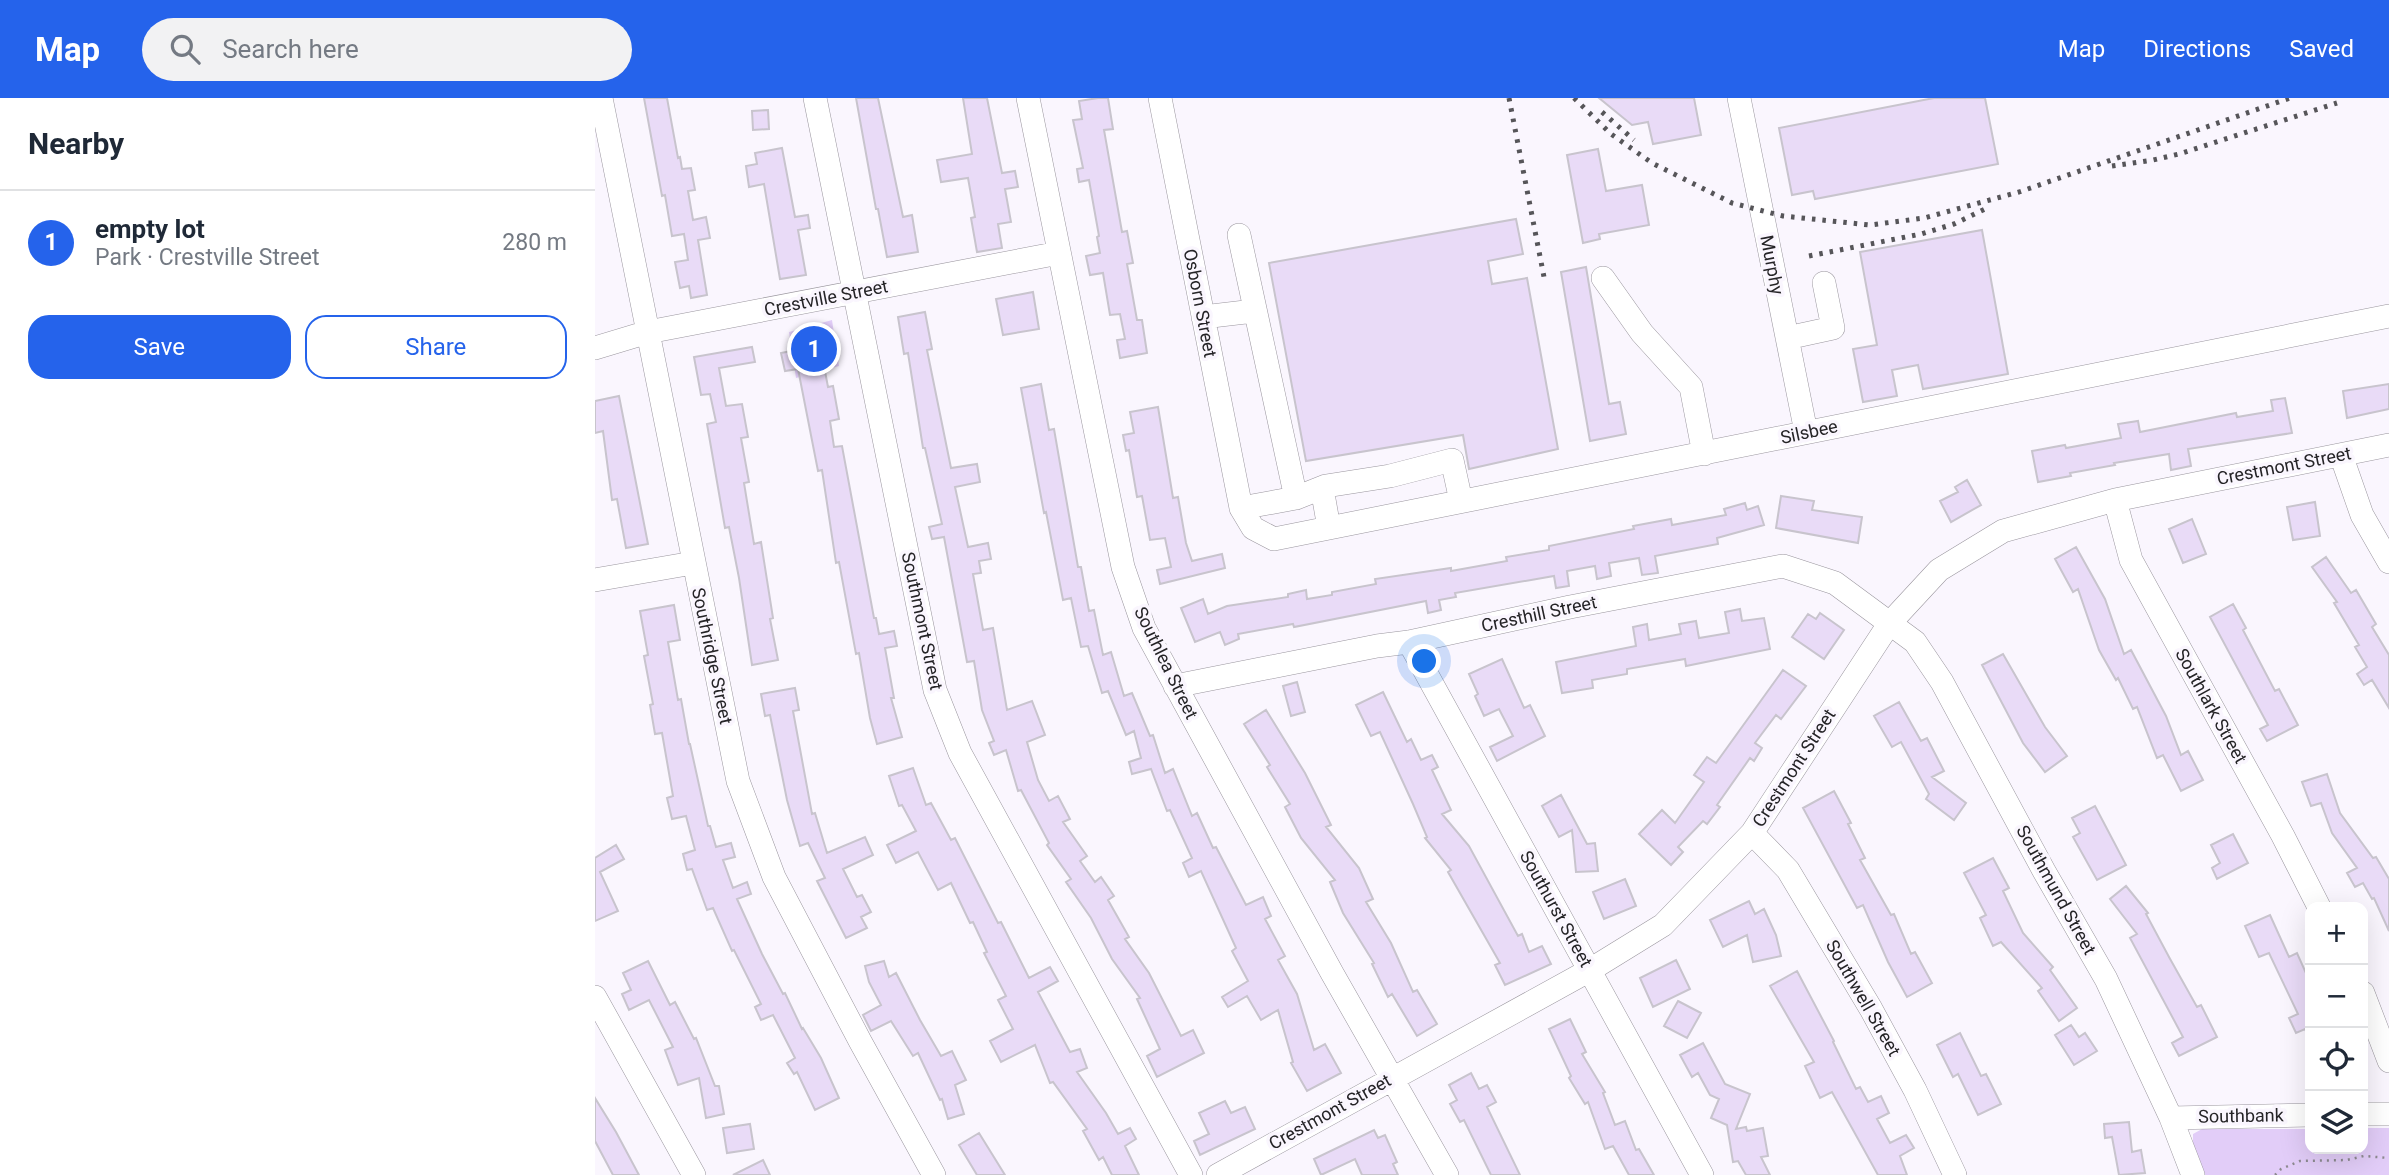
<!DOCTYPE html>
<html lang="en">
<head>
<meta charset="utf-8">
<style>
	body { margin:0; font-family:Roboto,sans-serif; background:#f2f2f3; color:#1f2937 }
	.controls { position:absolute; right:21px; bottom:21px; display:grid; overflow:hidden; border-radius:14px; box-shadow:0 7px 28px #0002 }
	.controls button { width:63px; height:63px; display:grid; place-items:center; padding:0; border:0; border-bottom:2px solid #e0e1e3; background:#fff; color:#1f2937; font:35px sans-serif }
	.you { position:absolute; left:830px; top:564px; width:24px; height:24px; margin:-18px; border:5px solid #fff; border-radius:50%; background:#1a73e8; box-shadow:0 0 0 10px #1a73e833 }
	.badge { display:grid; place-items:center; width:46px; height:46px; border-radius:50%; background:#2563eb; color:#fff; font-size:23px; font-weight:700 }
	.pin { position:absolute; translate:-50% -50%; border:4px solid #fff; box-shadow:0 2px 7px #0006 }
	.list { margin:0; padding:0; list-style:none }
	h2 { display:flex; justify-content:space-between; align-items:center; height:91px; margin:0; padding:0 28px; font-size:30px }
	h2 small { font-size:23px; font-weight:400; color:#747a83 }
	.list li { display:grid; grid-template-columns:46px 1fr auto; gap:21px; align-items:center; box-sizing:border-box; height:105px; padding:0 28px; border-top:2px solid #e0e1e3 }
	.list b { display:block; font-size:26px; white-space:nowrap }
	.list p { margin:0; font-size:23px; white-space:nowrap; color:#747a83 }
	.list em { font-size:23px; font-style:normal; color:#747a83 }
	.actions { display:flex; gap:14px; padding:21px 28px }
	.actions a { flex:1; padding:16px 0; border:2px solid #2563eb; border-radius:21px; text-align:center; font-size:24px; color:#2563eb }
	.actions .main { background:#2563eb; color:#fff }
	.icon { flex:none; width:38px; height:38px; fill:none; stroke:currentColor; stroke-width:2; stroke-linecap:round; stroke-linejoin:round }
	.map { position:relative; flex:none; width:1794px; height:1077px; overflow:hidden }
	header { display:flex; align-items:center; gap:42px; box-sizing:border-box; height:98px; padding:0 35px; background:#2563eb; color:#fff }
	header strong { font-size:33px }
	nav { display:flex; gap:38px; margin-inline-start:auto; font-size:24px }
	.search { width:490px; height:63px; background:#f2f2f3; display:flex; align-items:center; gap:18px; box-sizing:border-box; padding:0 24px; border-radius:38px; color:#747a83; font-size:26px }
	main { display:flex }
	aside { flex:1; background:#fff }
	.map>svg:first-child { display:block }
	.green { fill:#e2cdf8 }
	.building { fill:#e9dbf7; stroke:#c8c4cd; stroke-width:2 }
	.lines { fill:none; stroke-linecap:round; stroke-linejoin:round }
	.minor-casing { stroke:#9a969e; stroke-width:24 }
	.path { stroke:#8d8a90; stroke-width:2.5; stroke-dasharray:2 5; stroke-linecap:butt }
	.minor { stroke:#fff; stroke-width:23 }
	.rail { stroke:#565559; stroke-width:5; stroke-dasharray:3.5 7; stroke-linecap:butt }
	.labels { text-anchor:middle; stroke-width:7; stroke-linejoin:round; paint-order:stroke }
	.street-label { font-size:18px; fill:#252427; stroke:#faf6fe }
</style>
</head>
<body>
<header>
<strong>Map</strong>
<div class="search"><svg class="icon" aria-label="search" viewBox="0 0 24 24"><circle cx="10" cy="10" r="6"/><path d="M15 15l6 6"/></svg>Search here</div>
<nav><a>Map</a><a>Directions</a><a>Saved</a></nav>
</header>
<main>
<aside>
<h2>Nearby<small></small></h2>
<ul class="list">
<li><span class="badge">1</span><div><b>empty lot</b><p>Park · Crestville Street</p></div><em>280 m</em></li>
</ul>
<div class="actions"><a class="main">Save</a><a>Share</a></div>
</aside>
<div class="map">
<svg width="1794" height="1077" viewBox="0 0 1794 1077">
	<rect width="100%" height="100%" fill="#faf6fe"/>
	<path class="green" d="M237,222L244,268L201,280L194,234Z
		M1768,1030H1794V1077H1608L1598,1049V1036L1607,1031H1715V1051H1768Z"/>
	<path class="building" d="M49,0H72L83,60L85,59L87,71L96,70L100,92L93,93L98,122L111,119L115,140L103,142L112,197L96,200L94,188L85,190L80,164L93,162L89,136L77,138L70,97L67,98Z
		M261,0H283L308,119L317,117L323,154L292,159L283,111H281Z
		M368,0H392L407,75L420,73L423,89L410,91L416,124L403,126L407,150L382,154L376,120L380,119L373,80L346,84L342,62L377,56Z
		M503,0H513L518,31L509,32L527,134L532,133L538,165L532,166L542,222H547L552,255L525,260L522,242L530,241L525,216L515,217L508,175L495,177L491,158L505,155L502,139L504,138L494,82L484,84L482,71L488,70L478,22L487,21L484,3Z
		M1004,0H1099L1106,37L1058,46L1053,24L1037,27Z
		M1339,0H1390L1403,66L1220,101L1218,93L1197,97L1184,30Z
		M173,12L174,31L158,32L157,13Z
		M187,50L200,119L213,117L215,130L203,132L211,177L185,181L169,86L154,89L151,68L162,66L160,55Z
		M1003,51L1011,93L1047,87L1054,127L1004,136L1005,141L988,145L972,57Z
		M921,121L928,156L893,163L897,186L932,180L963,351L874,371L868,337L711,363L674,165Z
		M1387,132L1413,276L1328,291L1323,267L1297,272L1302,298L1268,304L1258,251L1282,247L1265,154Z
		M991,169L1014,306L1025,304L1031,336L995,343L966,174Z
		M438,194L444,231L408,237L401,201Z
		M330,214L337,251L332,252L356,370L382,366L385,384L360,389L373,449L393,445L396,461L384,463L386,475L378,476L388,532L398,530L412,612L437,603L450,637L432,644L443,682L454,703L463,698L475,721L468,724L492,758L485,763L500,784L506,779L519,798L513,802L534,839L530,841L554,875L586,938L598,932L609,955L562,979L552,958L565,951L542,901L545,900L517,861L496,820L471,784L476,781L452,747L454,745L426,692L423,693L411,652L399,657L394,645L399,643L387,612L379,563L372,564L349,439L337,441L334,429L347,426L330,350H328L313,255L309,256L303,219Z
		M223,237L233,289L238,288L244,321L235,323L239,349L247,348L279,520H281L284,536L299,533L302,548L290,550L299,600H296L307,639L282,646L275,620L264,555L261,556L244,464L241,465L227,372L223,373L203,271L190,273L186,255L201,252L199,241Z
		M157,249L160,264L124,270L131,308L147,306L153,339L146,340L154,384L149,385L159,446L166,444L178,520L175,521L183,562L157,567L144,480L134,429L130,430L112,326L121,324L115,296L106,297L99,259Z
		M446,286L454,332L459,331L483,469H486L494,513L499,512L508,557L516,554L529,598L537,595L555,638L558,637L570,675L578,671L597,718L602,715L618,750L621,749L651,807L668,799L676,818L670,821L690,858L683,862L702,896L719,952L730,946L746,975L712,993L696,965L698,964L683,912L666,922L652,898L633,909L627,899L653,883L637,853L641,850L606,773L594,779L588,765L597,760L575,712L572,713L556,671L537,676L534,664L546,660L539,633L531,637L513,593L507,595L493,548L486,549L476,500L468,502L451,414L449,415L426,290Z
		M1794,286V311L1752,320L1748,293Z
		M24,298L53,446L31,450L22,401L17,402L8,333L0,335V303Z
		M1690,300L1697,335L1593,351L1596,368L1576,372L1574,356L1519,365L1520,367L1475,375L1476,378L1443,384L1437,353L1470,347L1471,350L1526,340L1523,326L1543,323L1545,334L1641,315L1642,319L1678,313L1676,302Z
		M563,309L578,400L583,399L591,445L597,463L627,456L630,470L565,486L562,472L576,469L570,440L555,442L547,398L542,399L534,352L531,353L528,337L539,335L535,314Z
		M1372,382L1386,407L1356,424L1345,403L1363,394L1360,389Z
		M1186,398L1219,403L1217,412L1267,419L1263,445L1181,430Z
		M1720,404L1725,438L1698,442L1692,409Z
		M1150,405L1152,412L1163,408L1169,427L1122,440L1123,446L1060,458L1063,475L1047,477L1044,460L1014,465L1016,478L1002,481L1000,468L972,473L974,488L961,490L959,478L860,495L861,499L844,502L846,512L833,515L831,503L699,529L698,526L643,536L644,541L630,547L625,534L600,544L586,510L608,501L613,516L632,508L693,499V496L711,492L712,501L737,497V494L781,486L780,481L856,470V473L912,463L911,459L954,452V448L1039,431L1038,428L1076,421L1077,427L1131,417L1129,411Z
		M1597,421L1611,456L1588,465L1574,431Z
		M1481,449L1510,501L1529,556L1536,552L1571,618L1586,657L1593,653L1608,682L1586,693L1568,657L1562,660L1542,609L1538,611L1523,580L1521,582L1504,552L1483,491L1478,494L1460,461Z
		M1731,459L1756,495L1761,492L1781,526L1777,529L1794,557V610L1777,582L1769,587L1762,576L1772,569L1760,549L1764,547L1739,505L1742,504L1717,469Z
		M1638,506L1651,530L1648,532L1680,593L1684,591L1703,627L1672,643L1665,631L1673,627L1615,519Z
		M79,507L85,542L73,544L83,602L86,601L94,646H95L113,728H115L121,749L136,745L140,759L128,762L138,790L152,784L156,796L142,801L167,856L188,896L190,895L207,931L208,930L226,960L244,1000L220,1012L202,974L199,976L192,965L200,960L178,917L166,922L160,909L166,906L139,852L137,853L118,810L112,812L97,771L92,772L88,756L100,752L91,718L77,721L72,700L78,698L67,635L60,636L55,607L58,606L49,558L53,557L45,513Z
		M1145,511L1147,523L1169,520L1175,551L1091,568L1090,561L1032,571V576L997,582L998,590L967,595L961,564L1041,548L1038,529L1052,526L1054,542L1086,536L1084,526L1101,523L1104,540L1134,535L1130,514Z
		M1225,515L1249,532L1229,561L1197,539L1213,516L1221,521Z
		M1408,556L1450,629L1472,658L1450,674L1428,645L1387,567Z
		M907,561L929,610L935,607L950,638L902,663L895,649L918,638L904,611L889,618L880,598L883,596L874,576Z
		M1188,572L1211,588L1186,621L1181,617L1160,645L1167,650L1159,663L1155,660L1122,707L1125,709L1112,726L1108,723L1083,749L1088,754L1076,767L1044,736L1067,712L1080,725L1109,684L1099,677L1112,659L1121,665Z
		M702,584L710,614L696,618L688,588Z
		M200,590L204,612L198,613L217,716L220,715L232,755L270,739L278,757L248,771L262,799L267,797L276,814L266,819L272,830L251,840L222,783L230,780L213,745L205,748L192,702L175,617L170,618L166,596Z
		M788,594L812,644L816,641L826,662L837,657L843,669L837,672L856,712L847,716L874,748L923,838L927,836L934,854L947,848L956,866L910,887L900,867L905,865L853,774L856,772L830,740L832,739L818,706L785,634L776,638L761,607Z
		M1304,604L1326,643L1332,640L1349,673L1337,679L1371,705L1359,722L1331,701L1334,696L1306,644L1297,649L1279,618Z
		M671,612L710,675L736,727L731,729L764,770L778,801L771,804L796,845L818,894L822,892L842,926L822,938L797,896L793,899L777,866L779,865L748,815L735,784L740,782L706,740L690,709L695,706L672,669L675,667L649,626Z
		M318,670L331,707L336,705L356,742L360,740L403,825L406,824L434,880L455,869L463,883L443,894L475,954L485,951L492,970L482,974L511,1015L523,1036L535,1030L541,1041L530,1048L544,1077H517L508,1059L504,1062L488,1033L492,1031L458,984L455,985L440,947L406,964L395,943L418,931L403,902L411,898L389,855L392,854L378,824L375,825L356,785L343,792L323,754L301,765L292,747L321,733L307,707L304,708L294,678Z
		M1732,676L1745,715L1778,760L1781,759L1794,781V833L1779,800L1777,801L1768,785L1760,789L1752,775L1762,770L1737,735L1726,705L1716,708L1707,684Z
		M1239,693L1256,725L1253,726L1270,760L1265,762L1296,817L1299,816L1316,856L1320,854L1337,885L1312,899L1293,864L1268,807L1262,810L1208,710Z
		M966,697L992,746L1000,745L1003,773L981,774L977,732L964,739L947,708Z
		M1500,708L1531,767L1502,782L1478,739L1485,735L1477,720Z
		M1638,736L1653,765L1622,781L1617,770L1625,765L1616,747Z
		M21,747L29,761L5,774L23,813L0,823V760Z
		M1398,760L1414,790L1408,793L1428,835L1458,869L1455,872L1482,910L1464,923L1443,893L1447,890L1406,844L1398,848L1385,820L1391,817L1369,775Z
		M1030,781L1041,808L1009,821L998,794Z
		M1531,788L1553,815L1551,816L1574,859L1602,909L1606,907L1622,939L1584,958L1577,945L1588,939L1535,840L1542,836L1515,801Z
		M1154,803L1160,816L1169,811L1181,837L1186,858L1158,864L1152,837L1128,849L1115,822Z
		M1675,817L1694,859L1702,855L1715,884V942L1710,931L1701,935L1694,920L1703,916L1674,855L1664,859L1650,828Z
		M1081,862L1095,891L1058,909L1045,880Z
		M53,863L75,907L80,904L99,941L101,940L120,988H124L129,1016L111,1020L104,980L83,987L70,952L78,949L54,902L34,912L27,896L36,892L28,875Z
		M289,863L294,879L301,875L325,922L346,958L357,953L371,982L360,987L369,1016L353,1021L347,1001L345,1002L323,955L318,958L296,923L276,933L268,917L286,907L274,884L270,868Z
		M1202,873L1239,943L1238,944L1261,991L1265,989L1273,1004L1286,998L1294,1015L1282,1021L1295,1045L1311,1037L1319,1050L1305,1058L1312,1077H1283L1237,994L1225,1000L1210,968L1219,964L1175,888Z
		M1083,903L1106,915L1092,940L1069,928Z
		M975,921L991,954L987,956L1010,994L1008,995L1020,1027L1030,1023L1041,1052L1044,1051L1059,1077H1034L1018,1048L1010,1051L993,1004L990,1006L974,980L976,978L954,931Z
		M1476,927L1484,939L1490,935L1502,953L1479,967L1460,937Z
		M1365,935L1386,978L1391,976L1406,1006L1383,1017L1363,976L1358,979L1342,947Z
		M1108,945L1130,986L1155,996L1141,1031L1151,1029L1152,1033L1168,1030L1173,1058L1166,1059L1175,1077H1151L1143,1063L1138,1064L1132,1027L1116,1020L1124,1001L1115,997L1103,975L1097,979L1085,957Z
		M876,975L884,991L892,987L901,1004L892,1009L925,1077H896L869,1022L865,1024L855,1006L862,1002L854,987Z
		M0,1000L21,1034L44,1077H18L0,1043Z
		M630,1003L636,1015L650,1009L660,1031L605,1057L599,1043L614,1036L604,1015Z
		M1534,1024L1537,1054L1546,1052L1550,1075L1524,1077L1517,1039L1510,1040L1509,1026Z
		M155,1026L159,1051L132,1055L128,1030Z
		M779,1032L783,1040L790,1037L802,1064L798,1066L803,1077H767L760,1061L726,1077L719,1061Z
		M384,1035L410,1077H382L364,1047Z
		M168,1062L175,1077H138Z"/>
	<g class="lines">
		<defs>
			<path id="minor" d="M6,0L143,683L179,779L265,943L339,1077
				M220,0L340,592L365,655L596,1077
				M433,0L528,469L549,530L737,875L852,1077
				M565,0L646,410L658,430L679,441L1794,218
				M1144,0L1211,334
				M644,137L701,400
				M1008,180L1047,235L1096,289L1109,356
				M608,219L659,213
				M1192,240L1238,230L1229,185
				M0,250L53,234L464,155
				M1746,357L1767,417L1794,464
				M727,390L734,430
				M1520,402L1536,462L1688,738L1724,809
				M646,410L701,400L731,388L795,378L857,362L866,403
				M0,482L98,465
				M814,544L1107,1077
				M580,588L782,548L814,544L975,509L1188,468L1240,485L1320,544L1347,584L1449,773L1511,881L1576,1020L1598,1077
				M1157,735L1193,772L1276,911L1320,992L1360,1077
				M1768,895L1794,963
				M0,899L99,1077
				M1768,1016H1794
				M1576,1020L1715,1017
				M623,1077L995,872L1068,827L1157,735L1294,526L1344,472L1408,433L1520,402L1794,347"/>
		</defs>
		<use href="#minor" class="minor-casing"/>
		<path class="path" d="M1680,1077L1686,1071L1705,1063L1752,1062L1769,1058L1794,1060"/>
		<use href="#minor" class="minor"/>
		<path class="rail" d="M914,0L949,179
			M979,0L1016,36L1057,65L1137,105L1188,118L1275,127L1329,120L1424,94L1695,0
			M1007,14L1039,42
			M1517,68L1558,62L1584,56L1742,5
			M1214,158L1326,136L1359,126L1392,110"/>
	</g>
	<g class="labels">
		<g class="street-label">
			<text transform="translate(1177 167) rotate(79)" y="6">Murphy</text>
			<text transform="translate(231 200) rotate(-11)" y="6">Crestville Street</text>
			<text transform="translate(605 205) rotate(79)" y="6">Osborn Street</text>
			<text transform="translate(1214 334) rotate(-12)" y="6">Silsbee</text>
			<text transform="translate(1689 368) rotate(-11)" y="6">Crestmont Street</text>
			<text transform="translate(944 516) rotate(-12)" y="6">Cresthill Street</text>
			<text transform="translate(327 523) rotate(78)" y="6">Southmont Street</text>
			<text transform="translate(117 558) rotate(78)" y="6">Southridge Street</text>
			<text transform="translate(571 565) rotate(64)" y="6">Southlea Street</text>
			<text transform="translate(1616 608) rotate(61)" y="6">Southlark Street</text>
			<text transform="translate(1199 670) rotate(-57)" y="6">Crestmont Street</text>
			<text transform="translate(1461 792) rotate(61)" y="6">Southmund Street</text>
			<text transform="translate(961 811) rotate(61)" y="6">Southurst Street</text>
			<text transform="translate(1268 900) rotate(60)" y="6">Southwell Street</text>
			<text transform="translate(735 1014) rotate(-29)" y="6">Crestmont Street</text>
			<text transform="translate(1646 1018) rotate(-1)" y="6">Southbank</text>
		</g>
	</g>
</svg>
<div class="controls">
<button>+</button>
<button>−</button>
<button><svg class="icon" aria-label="locate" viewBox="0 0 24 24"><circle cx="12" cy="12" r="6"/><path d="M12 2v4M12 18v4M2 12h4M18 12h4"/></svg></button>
<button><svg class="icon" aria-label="layers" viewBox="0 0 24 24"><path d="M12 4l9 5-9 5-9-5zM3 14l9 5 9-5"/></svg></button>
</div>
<div class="you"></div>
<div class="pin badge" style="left:219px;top:251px">1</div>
</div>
</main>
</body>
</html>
